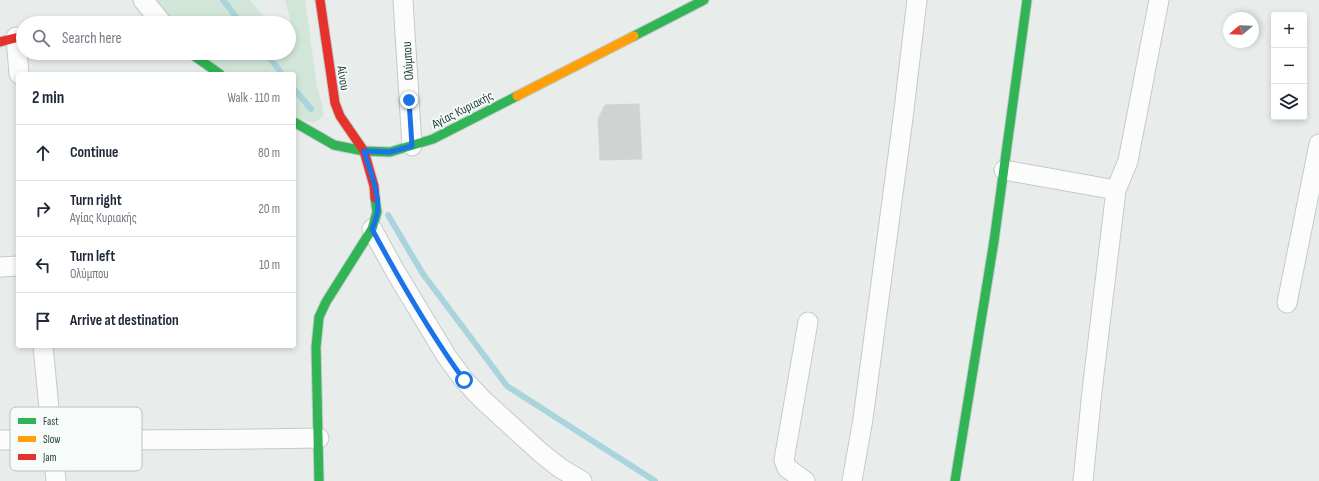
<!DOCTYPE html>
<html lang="en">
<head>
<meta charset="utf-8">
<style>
	body { margin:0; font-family:"Sofia Sans Condensed",sans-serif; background:#f2f2f3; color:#1f2937 }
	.controls { position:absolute; right:12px; top:12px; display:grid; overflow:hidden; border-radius:4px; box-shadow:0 2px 6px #0003 }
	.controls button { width:36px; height:36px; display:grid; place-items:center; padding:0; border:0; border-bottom:1px solid #e0e1e3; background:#fff; color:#1f2937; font:20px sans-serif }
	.compass { position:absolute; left:1223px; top:12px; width:36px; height:36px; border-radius:50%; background:#fff; box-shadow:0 2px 6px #0003; rotate:251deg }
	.stop { position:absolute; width:12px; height:12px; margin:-9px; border:3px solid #1a73e8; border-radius:50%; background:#fff }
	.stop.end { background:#1a73e8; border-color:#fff; box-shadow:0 1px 4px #0008 }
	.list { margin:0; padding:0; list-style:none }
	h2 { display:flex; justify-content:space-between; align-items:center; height:52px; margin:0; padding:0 16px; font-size:17px }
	h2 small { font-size:13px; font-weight:400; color:#747a83 }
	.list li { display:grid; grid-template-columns:26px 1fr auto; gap:12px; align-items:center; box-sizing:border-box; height:56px; padding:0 16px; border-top:1px solid #e0e1e3 }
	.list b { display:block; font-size:15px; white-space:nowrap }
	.list p { margin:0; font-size:13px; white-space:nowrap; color:#747a83 }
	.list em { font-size:13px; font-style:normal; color:#747a83 }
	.icon { flex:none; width:22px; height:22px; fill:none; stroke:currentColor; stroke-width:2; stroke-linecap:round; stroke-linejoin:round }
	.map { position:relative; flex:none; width:1319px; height:481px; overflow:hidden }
	.search { position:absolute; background:#fff; box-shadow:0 2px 6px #0003; left:16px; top:16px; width:280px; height:44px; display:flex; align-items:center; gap:10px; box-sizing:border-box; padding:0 14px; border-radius:22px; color:#747a83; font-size:15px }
	.panel { position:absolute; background:#fff; box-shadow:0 2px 6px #0003; left:16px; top:72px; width:280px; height:276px; border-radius:4px }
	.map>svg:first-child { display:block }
	.green { fill:#d1e6d8 }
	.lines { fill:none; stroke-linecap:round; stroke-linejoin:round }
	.stream { stroke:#a9d4db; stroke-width:6 }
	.building { fill:#cfd4d2; stroke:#d1d6d4 }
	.street-casing { stroke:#c5cac8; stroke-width:21 }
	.fast-casing { stroke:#c3cbc8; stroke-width:11 }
	.slow-casing { stroke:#c3cbc8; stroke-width:11 }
	.jam-casing { stroke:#c3cbc8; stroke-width:11 }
	.street { stroke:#fcfcfc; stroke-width:19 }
	.fast { stroke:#30b455; stroke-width:9 }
	.slow { stroke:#ff9f0a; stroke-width:9 }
	.jam { stroke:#e5322d; stroke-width:9 }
	.route { stroke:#1a73e8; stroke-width:5 }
	.labels { text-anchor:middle; stroke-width:3.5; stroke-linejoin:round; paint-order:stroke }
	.street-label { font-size:13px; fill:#24423a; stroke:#f7fbf9 }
	.key { fill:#f7fbf9; stroke:#b8c4c0; stroke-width:1 }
	.key-label { font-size:11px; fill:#24423a }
</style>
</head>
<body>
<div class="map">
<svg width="1319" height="481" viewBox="0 0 1319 481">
	<rect width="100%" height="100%" fill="#e8edeb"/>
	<path class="green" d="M148,0H250L269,23H168Z
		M285,0H305L317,86L323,108V116L314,123L294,118V74H227L196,53H289V33L292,27Z"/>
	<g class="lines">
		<path class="stream" d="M223,0L241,23
			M266,53L282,74
			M294,89L311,109
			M388,215L423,274L507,386L655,481"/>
	</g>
	<path class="building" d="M639,104L642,159L600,160L598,119L605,105Z"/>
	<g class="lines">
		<defs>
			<path id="street" d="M143,0L162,23
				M403,0L412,146
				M16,37L19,74
				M1004,170L1116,190L1128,161L1159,0
				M372,229L395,271L447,357L464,380L483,400L540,452L560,468L582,481
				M0,267L18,266
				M1287,303L1319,144
				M43,346L56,481
				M0,440C106,440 213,440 319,438
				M805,481L787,468L784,460L808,322
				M852,481L863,419L903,118L917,0
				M1083,481L1092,391L1116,190"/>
			<path id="fast" d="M634,36L704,0
				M190,53L220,74
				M294,122L334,145L364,151L390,152L433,139L517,96
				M319,481L316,347L319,317L326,302L372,229L377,212L375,198
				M955,481L994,241L1027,0"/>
			<path id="slow" d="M517,96L634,36"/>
			<path id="jam" d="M320,0L335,103L340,116L364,151L374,186L375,198
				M0,42L23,36"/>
		</defs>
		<use href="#street" class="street-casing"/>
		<use href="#fast" class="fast-casing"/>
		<use href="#slow" class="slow-casing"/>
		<use href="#jam" class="jam-casing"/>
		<use href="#street" class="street"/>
		<use href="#fast" class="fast"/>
		<use href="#slow" class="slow"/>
		<use href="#jam" class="jam"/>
	</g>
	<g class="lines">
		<path class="route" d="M409,100L412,146L390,152L364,151C369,169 381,196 377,214C376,219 374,224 372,229C400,281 429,332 464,380"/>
	</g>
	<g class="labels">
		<g class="street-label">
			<text transform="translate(407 61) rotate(-94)" y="5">Ολύμπου</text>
			<text transform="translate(344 78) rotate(81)" y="5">Αίνου</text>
			<text transform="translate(462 109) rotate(-27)" y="5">Αγίας Κυριακής</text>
		</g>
	</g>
	<rect x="10" y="407" width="132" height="64" rx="6" class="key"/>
	<rect x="18" y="418" width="18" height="6" fill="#30b455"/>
	<rect x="18" y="436" width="18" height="6" fill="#ff9f0a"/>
	<rect x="18" y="454" width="18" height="6" fill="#e5322d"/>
	<g class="key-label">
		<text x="43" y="425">Fast</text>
		<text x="43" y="443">Slow</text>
		<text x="43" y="461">Jam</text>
	</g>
</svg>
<div class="controls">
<button>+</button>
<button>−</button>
<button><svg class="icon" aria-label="layers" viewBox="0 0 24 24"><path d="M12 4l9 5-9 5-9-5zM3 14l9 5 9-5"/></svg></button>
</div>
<svg class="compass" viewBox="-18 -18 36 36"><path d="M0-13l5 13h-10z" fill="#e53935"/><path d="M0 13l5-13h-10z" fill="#747a83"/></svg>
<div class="stop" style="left:464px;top:380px"></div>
<div class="stop end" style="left:409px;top:100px"></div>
<div class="search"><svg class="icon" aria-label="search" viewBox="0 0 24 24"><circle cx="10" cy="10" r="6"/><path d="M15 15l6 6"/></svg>Search here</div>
<section class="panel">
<h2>2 min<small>Walk · 110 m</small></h2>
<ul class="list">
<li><svg class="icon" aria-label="ahead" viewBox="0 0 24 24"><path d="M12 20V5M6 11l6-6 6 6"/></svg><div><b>Continue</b></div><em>80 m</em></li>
<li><svg class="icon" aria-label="right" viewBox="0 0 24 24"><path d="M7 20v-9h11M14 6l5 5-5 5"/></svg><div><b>Turn right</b><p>Αγίας Κυριακής</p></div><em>20 m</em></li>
<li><svg class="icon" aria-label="left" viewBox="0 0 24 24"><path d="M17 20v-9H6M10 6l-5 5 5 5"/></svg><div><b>Turn left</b><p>Ολύμπου</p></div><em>10 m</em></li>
<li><svg class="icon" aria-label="arrive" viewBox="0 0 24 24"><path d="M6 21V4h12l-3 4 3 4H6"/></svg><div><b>Arrive at destination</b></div></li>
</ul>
</section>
</div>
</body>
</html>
